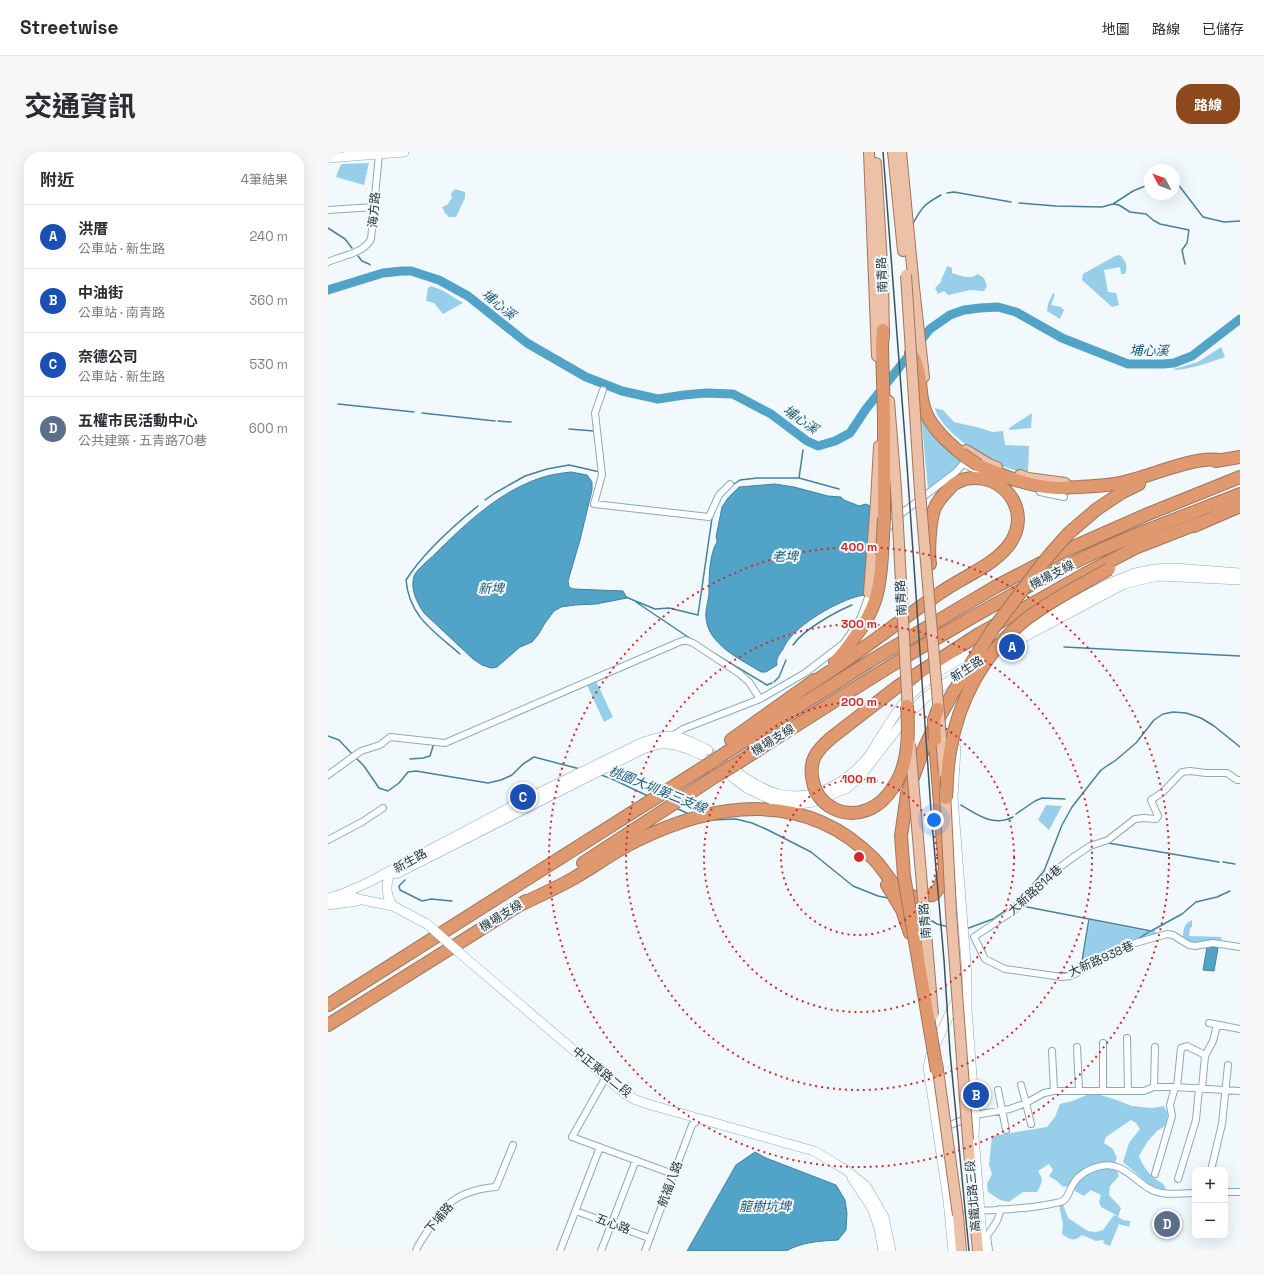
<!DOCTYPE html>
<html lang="zh-TW">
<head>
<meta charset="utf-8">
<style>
	body { margin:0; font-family:"Space Grotesk","Noto Sans TC",sans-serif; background:#f7f7f7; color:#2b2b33 }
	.controls { position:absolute; right:12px; bottom:12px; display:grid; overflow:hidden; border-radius:8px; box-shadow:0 4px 16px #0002 }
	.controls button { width:36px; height:36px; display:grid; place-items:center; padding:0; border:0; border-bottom:1px solid #e1e1e2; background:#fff; color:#2b2b33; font:20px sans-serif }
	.compass { position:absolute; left:816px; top:12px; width:36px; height:36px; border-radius:50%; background:#fff; box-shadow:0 4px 16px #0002; rotate:311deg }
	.you { position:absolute; left:606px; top:668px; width:14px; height:14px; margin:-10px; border:3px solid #fff; border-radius:50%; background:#1a73e8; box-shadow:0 0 0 6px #1a73e833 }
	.badge { display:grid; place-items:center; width:26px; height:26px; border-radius:50%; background:#8d491c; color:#fff; font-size:13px; font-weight:700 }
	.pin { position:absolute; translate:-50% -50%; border:2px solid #fff; box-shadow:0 1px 4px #0006 }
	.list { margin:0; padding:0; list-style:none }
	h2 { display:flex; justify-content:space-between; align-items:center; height:52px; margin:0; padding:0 16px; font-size:17px }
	h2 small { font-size:13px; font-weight:400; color:#7c7c81 }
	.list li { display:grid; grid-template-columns:26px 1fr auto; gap:12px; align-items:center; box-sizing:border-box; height:64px; padding:0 16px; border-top:1px solid #e1e1e2 }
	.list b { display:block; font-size:15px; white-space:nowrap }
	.list p { margin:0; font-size:13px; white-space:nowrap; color:#7c7c81 }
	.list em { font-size:13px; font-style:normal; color:#7c7c81 }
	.map { position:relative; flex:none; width:912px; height:1099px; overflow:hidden; border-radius:16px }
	header { display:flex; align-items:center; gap:24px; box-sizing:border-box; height:56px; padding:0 20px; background:#fff; border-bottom:1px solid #e1e1e2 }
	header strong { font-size:19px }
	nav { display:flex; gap:22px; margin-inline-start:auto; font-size:14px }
	.intro { display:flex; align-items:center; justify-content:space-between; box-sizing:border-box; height:96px; padding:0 24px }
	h1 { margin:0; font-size:28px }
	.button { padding:10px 18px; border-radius:16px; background:#8d491c; color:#fff; font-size:14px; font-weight:700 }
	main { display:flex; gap:24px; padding:0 24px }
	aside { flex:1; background:#fff; border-radius:16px; box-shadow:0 4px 16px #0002 }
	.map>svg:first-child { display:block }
	.green { fill:#97cfeb }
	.water { fill:#52a3c8; stroke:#45829e }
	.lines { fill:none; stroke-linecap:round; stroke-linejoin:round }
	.stream { stroke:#45829e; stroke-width:1.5 }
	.river { stroke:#52a3c8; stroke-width:9 }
	.secondary-tunnel { stroke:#c8d2d7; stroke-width:9; stroke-dasharray:9 4.5; stroke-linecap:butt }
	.street-casing { stroke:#87acbf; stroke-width:8 }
	.secondary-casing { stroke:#87acbf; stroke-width:10 }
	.primary-casing { stroke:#9f765d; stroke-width:12 }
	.highway-casing { stroke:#9f765d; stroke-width:14 }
	.street { stroke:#fff; stroke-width:6 }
	.secondary { stroke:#fff; stroke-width:9 }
	.primary { stroke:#ecc1a8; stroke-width:10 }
	.highway { stroke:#e0986e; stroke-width:12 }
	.rail { stroke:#425158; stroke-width:1.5 }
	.secondary-bridge-casing { stroke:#87acbf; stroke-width:10; stroke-linecap:butt }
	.primary-bridge-casing { stroke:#9f765d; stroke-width:12; stroke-linecap:butt }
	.highway-bridge-casing { stroke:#9f765d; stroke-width:14; stroke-linecap:butt }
	.secondary-bridge { stroke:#fff; stroke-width:9 }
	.primary-bridge { stroke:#ecc1a8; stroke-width:10 }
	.highway-bridge { stroke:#e0986e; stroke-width:12 }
	.ring { fill:none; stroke:#d62828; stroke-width:2; stroke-dasharray:2 4 }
	.labels { text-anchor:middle; stroke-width:4; stroke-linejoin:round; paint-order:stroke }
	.street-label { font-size:12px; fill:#26363d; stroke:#f1f9fd }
	.water-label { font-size:13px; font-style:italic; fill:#1b5a75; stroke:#f1f9fd }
	.centre { fill:#d62828; stroke:#f1f9fd; stroke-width:2 }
	.ring-label { font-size:12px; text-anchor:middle; font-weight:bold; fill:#d62828; stroke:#f1f9fd; stroke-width:4; stroke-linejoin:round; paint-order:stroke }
</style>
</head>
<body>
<header>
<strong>Streetwise</strong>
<nav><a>地圖</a><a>路線</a><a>已儲存</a></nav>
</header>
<div class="intro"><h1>交通資訊</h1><a class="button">路線</a></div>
<main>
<aside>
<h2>附近<small>4筆結果</small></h2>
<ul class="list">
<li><span class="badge" style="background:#1a4fb4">A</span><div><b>洪厝</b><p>公車站 · 新生路</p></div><em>240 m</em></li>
<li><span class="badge" style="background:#1a4fb4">B</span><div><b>中油街</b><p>公車站 · 南青路</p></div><em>360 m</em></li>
<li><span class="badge" style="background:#1a4fb4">C</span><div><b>奈德公司</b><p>公車站 · 新生路</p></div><em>530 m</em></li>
<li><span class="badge" style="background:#5c6f8a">D</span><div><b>五權市民活動中心</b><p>公共建築 · 五青路70巷</p></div><em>600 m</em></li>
</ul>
</aside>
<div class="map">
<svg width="912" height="1099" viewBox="0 0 912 1099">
	<rect width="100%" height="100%" fill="#f1f9fd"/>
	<path class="green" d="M41,11L36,33L8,25L12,14L15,12Z
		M127,37L137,40V46L128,65H121L117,61L114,55L119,53L124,46L123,41Z
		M792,103C798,110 800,112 797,122H793L792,115L776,118L780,140L788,141L791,153L784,155L754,128L755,122L787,104Z
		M619,114L624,116V121C634,124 641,128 650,122L656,126L659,134L656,139L642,138L620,143L616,139L610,142L607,136L613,130C614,123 618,120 619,114Z
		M103,134L114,138L135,151L115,162L106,151L98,149L100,136Z
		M725,141L727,142L723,153L733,155L736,158L732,167L719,159L720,152Z
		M893,195L897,205C880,211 863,217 846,218V217L870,210Z
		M607,256L615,258L626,270L652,276L665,280L675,279L677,293L701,294L700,322C687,319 676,315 664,310C648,302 610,274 607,256Z
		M704,261L703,276L681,278V276Z
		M593,262L635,308L629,316L600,338Z
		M268,529L285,565L276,570L259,533Z
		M718,653L734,654L721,678L710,668Z
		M762,768L822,780L827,777V780L832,781L806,788L755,814L754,813Z
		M864,768V775L862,776L861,784L894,785L893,788H882L863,791L855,786C855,777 856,772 864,768Z
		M759,943H772L786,947L804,954L824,956L836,954L840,962L837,974L829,979L820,989L811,1004C814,1013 819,1019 826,1026C832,1030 835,1030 838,1037L831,1038L823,1034L795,1010L801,991L812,977L808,971L803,968L778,985L776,991L785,997L789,1006L786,1012L791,1024L782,1034L781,1043L793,1056L790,1065L795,1068L802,1069L801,1075L791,1072L782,1094L775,1091L776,1088L768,1089L754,1083C745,1090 743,1088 734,1082L735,1072L731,1053L735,1052L740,1066L760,1079L768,1080L775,1078L786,1063L790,1064L773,1055L771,1050L773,1043L763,1038L756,1044L747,1039L746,1033L735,1035L729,1029L721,1024L725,1018L721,1012L710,1019C716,1028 714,1031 709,1040H695L681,1050L672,1048L660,1040L659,1032L664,1022L661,1013L664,984L719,975L727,965L732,952L744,949Z"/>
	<path class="water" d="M243,320L259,323L264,330V338L252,388L240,429L241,435L245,437L295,439L299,446L268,452L247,453L233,455L226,459L217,471L210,483L204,490L192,495L169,515L163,516L154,513L145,507L96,461C89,451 82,437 86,424C88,418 102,407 107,402C138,371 175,336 219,324C226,322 235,321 243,320Z
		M447,332L466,335L500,344L513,345L516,348L531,354L538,352L542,354L540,406L536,443C515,446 475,469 462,486C459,489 457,493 455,497C451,503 448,506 449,513L438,520H433C414,508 380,493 378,466C377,459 380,450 381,442C381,427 381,410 386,396C387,393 389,392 389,388L388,385L394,355L400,346L411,335Z
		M879,795L890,796L886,819L875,818Z
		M427,1000L438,1006L508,1033L517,1048L519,1061L518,1078L510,1088C492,1089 474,1090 458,1099H359L408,1013Z"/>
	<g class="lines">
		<path class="stream" d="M846,27L875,65L896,70L912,69
			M619,41L626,40L683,50
			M691,51L728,54L774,55L785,52L805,39L822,32
			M785,52L791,53L802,60L818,62L825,68L832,72L861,78L859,91L854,98L857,112
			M584,73C594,55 595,53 613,43
			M0,76L17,87L24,96
			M30,104L34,109L41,112L42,113
			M10,252L86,260
			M94,261L167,269
			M170,269L183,270
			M241,277L266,279
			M471,326L511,337
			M403,334L412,328L429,326H471L475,298
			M157,348L167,341L197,324L219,317L241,313L272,320
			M298,445L305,448
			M305,448L327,457L341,456L370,463L384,366L386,360
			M308,450L363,487
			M465,493C475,478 507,460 524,453
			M736,495L912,504
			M132,502C107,480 81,465 78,428C96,400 124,375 150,354
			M387,502L439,533L444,531
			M446,530L451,525L458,508
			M0,584L11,588L25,603
			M27,605L36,614L51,636L60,639L71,631L80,620L88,619L160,631L173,628L184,623L195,612L206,605L252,617
			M82,607L95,606L102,604L106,591
			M273,623L282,626L320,644
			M633,653C649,663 666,675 685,665
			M348,656L363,663
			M688,662L707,649L714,646L737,647
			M383,668L408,667L424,671L440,678L483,700L525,734L550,744L560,746
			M780,691L891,710
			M895,710L907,712
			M77,728L71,734L72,738L94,749L103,747L124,749
			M694,754L823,779L854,762L868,750L889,745L902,739
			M601,767L609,772L621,775
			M638,777L665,767L681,756L698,740L716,719L734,673L744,655L773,618L788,608L808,591L826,568L835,562L845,560L858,561L873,566L886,574L912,595
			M807,789L822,779
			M753,815L761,767
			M730,821H741L755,814"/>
		<path class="river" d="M0,138L55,121L74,119H83L111,128L140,144L199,191L258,225L294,239L330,247L356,243L378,241L405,242L443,262L479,289L490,294L507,289L522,281L538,257L602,177L622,163L636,158L652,156L670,155L688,160L734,186L800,212H835L846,211L864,204L912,167"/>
		<path class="secondary-tunnel" d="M380,598L407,619"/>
		<defs>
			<path id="street" d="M0,58L47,55
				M0,110C15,103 35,102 43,87L51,2
				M275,238L267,261L274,323L266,352L381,365L391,343L402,332
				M635,312L652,320
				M712,340L736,345
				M557,379L574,361L628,320L635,312L641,304
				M344,584L355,577L432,547L477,521L515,492L521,484L533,465L542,440
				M0,623L33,599L52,593L62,585L117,591L349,491L357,488L365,491L412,522L421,530L432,547
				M912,628H909L899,621H878L862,619L854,620L835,640L823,648L830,664L828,667L816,666L807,667L780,688L762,694L747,704L716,727L688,757L646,785L657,807L677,817L734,825L743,824L804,792L839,782L845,783L861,793L867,794L885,791L912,795
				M0,688L34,670L55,656
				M881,871L912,877
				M799,886L800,939
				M775,891V938
				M749,895L751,939
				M724,899L726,939
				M278,925L244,985L345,1022
				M693,933L698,951L703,972
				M826,935L827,895
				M849,935L853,896L859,894L877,903
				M874,936L877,904L885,889L889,873
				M670,938L678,978
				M615,976L647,963L682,957L698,951L716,941L726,939H816L826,935H847L912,939
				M883,1018L894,972L900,913
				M827,1022L844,964L842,953L847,935
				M850,1027L868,968L871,936
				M897,1040H912
				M248,1059L321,1086
				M652,1059C676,1057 700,1057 723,1052C726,1051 731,1051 735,1049C739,1047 741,1040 743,1036C749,1023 759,1017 773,1014C798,1008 812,1038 833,1041C844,1043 856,1041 867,1041
				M88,1099L90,1094C113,1058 122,1039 168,1035L185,993
				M232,1099L272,995
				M273,1099L308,1008
				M317,1099L364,973L371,967
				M661,1099L659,1084C664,1076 672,1068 672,1057"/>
			<path id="secondary" d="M0,6L76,0
				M691,478L780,432L807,421L827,417L846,416L912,421
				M668,500L796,432L830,424L912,428
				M637,504L643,518
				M628,596L625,646L639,824V858L647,963L646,984L655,1099
				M410,621C422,629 435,638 450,642C485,650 519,631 540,605C544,600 547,594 550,589C562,571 573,551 590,536C613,514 648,499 676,485
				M404,625L420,637L444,648L472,652L485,650L519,636L531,626L580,563L598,545L639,516
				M62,719C58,733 57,742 65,754
				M68,722L315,597C321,595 328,592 334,592C348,591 361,598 374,603
				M14,742L35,748L65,754L99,772
				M0,746L14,742L41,730L198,647L313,591C322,588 335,583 344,584C357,585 369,593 380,598
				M0,753L29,749
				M141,809L297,942L308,948L323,953L486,999L503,1009L518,1018L538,1034L556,1065L563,1099
				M524,1026L544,1056L551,1076L555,1099
				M625,1099L620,1048L600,915L603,902L630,844"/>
			<path id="primary" d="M541,0L549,204
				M565,0L575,99
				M573,0L586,135L596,225
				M548,11L555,129L556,185
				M561,249L568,337
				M638,298L661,312L669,315
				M692,323L700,326L737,331
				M541,441L548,349L551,294
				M640,988L650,1099
				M630,1063L633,1099"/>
			<path id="highway" d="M555,178L554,195L556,264V366
				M583,201C586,206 589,212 590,218C593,230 592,243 596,255C601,274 619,290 634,302
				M888,309L912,305
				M650,313C675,324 702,335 729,336C736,336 744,335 751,335C766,334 781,334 796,330C823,324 849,311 876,308C882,307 888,308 894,308
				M769,357L793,341L811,332
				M866,374L912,354
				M507,510C514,503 520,495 526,486C548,458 552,438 554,403
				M481,533C526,505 568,471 612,441C634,425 668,413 683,390C704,357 674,319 637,327C632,329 625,331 622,336C616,342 609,349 606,358C602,370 600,399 602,412
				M503,586L569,535L651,482L757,422L807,396L871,371
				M403,588L487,528
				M396,602L544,508L667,435L734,400L820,362L912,325
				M408,612C516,543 624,472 739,414C795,386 854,365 912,342
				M255,711L388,624
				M576,724L573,684L579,642L594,601L609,569L626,539
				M559,733L574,758L582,781
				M192,753C210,744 229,736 246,726C267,714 287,699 308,689C389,649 478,638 546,707C555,717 562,728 570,738L573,740L586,745L605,743L612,735L617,717L607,588
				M0,853L376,615
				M0,873L198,749"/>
		</defs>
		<use href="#street" class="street-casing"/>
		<use href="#secondary" class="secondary-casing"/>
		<use href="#primary" class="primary-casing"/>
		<use href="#highway" class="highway-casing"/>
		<use href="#street" class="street"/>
		<use href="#secondary" class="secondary"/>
		<use href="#primary" class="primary"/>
		<use href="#highway" class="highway"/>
		<path class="rail" d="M555,0L579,313L603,659L616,808L622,900L641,1099"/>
		<defs>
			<path id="secondary-bridge" d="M99,772L141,809"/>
			<path id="primary-bridge" d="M578,123L592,340L616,621
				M568,337L580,560
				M582,592L605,863
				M617,639L623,761L640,988
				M609,911L630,1063"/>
			<path id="highway-bridge" d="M634,302L650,313
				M554,403L556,366
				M626,539L665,477L711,416L724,400L741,381L769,357
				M503,586C488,599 480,609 485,630C490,654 516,667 539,658C550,654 560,644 566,634C581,612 581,581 579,554
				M607,588L606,568L610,557
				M376,615L396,602
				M388,624L408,612
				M618,646C619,631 619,615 622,600C630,548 656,501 697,468C723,448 753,433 781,417
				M576,724L609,919"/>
		</defs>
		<use href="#secondary-bridge" class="secondary-bridge-casing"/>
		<use href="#primary-bridge" class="primary-bridge-casing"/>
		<use href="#highway-bridge" class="highway-bridge-casing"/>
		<use href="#secondary-bridge" class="secondary-bridge"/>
		<use href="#primary-bridge" class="primary-bridge"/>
		<use href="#highway-bridge" class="highway-bridge"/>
	</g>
	<g class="ring">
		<circle cx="531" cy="705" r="78"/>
		<circle cx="531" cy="705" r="155"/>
		<circle cx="531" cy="705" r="233"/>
		<circle cx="531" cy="705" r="310"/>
	</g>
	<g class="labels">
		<g class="street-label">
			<text transform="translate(46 58) rotate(-85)" y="4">海方路</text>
			<text transform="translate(554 123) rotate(-92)" y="4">南青路</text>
			<text transform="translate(724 423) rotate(-27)" y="4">機場支線</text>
			<text transform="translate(573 446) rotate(-93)" y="4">南青路</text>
			<text transform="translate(639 517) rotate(-33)" y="4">新生路</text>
			<text transform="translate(445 588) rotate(-32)" y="4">機場支線</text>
			<text transform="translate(82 709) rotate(-29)" y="4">新生路</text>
			<text transform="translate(707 738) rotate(-42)" y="4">大新路814巷</text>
			<text transform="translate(173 764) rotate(-32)" y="4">機場支線</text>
			<text transform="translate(597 769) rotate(-95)" y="4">南青路</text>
			<text transform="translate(773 807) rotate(-24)" y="4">大新路938巷</text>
			<text transform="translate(274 920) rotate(39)" y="4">中正東路二段</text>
			<text transform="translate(342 1032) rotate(-69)" y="4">航福八路</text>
			<text transform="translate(645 1044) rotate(-95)" y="4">高鐵北路三段</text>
			<text transform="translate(111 1066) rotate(-50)" y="4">下埔路</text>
			<text transform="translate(285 1072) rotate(20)" y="4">五心路</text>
		</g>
		<g class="water-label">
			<text transform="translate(171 152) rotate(39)" y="5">埔心溪</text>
			<text transform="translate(821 198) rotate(1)" y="5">埔心溪</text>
			<text transform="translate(473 267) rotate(35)" y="5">埔心溪</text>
			<text x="457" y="409">老埤</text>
			<text x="163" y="441">新埤</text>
			<text transform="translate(330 637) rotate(22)" y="5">桃園大圳第三支線</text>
			<text x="437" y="1059">龍樹坑埤</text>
		</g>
	</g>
	<circle cx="531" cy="705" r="6" class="centre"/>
	<g class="ring-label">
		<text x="531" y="399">400 m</text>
		<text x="531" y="476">300 m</text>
		<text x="531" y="554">200 m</text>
		<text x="531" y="631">100 m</text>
	</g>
</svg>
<div class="controls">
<button>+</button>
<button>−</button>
</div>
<svg class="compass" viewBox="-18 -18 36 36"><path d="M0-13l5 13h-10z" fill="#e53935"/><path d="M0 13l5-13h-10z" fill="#7c7c81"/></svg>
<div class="you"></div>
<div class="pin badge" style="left:684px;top:495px;background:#1a4fb4">A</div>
<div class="pin badge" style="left:648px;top:943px;background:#1a4fb4">B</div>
<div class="pin badge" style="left:195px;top:645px;background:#1a4fb4">C</div>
<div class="pin badge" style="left:839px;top:1072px;background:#5c6f8a">D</div>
</div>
</main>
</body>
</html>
